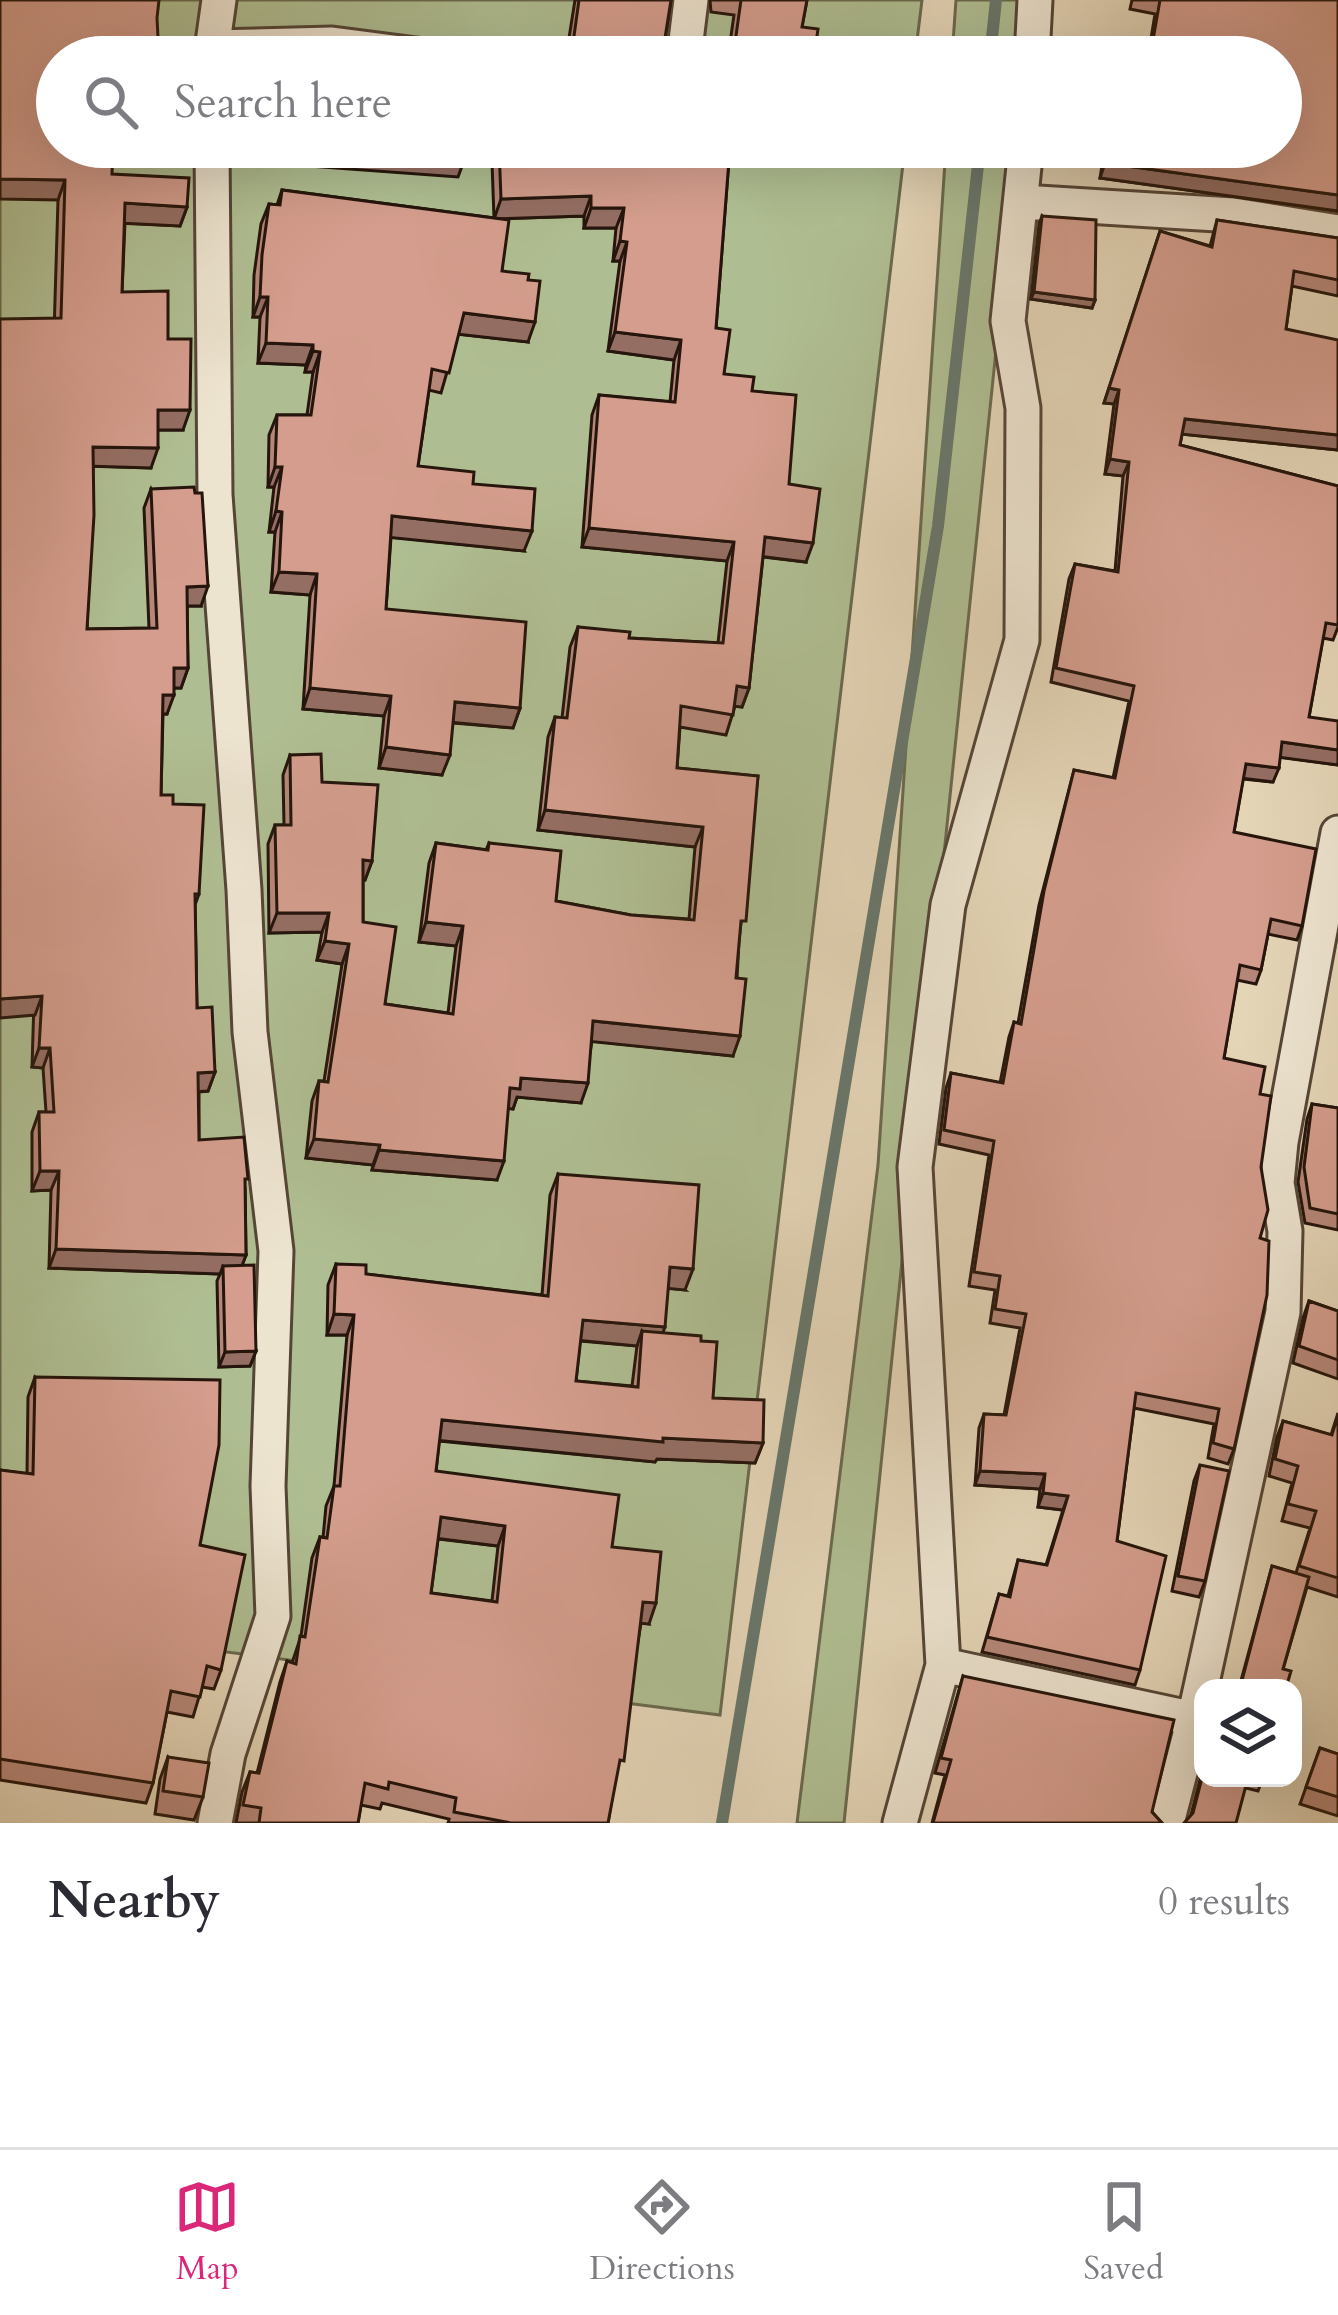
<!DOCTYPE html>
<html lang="en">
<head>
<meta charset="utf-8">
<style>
	body { margin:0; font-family:Cardo,serif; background:#f7f7f7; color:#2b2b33 }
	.controls { position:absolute; right:36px; bottom:36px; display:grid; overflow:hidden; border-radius:24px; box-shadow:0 12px 48px #0002 }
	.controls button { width:108px; height:108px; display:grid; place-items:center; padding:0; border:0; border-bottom:3px solid #e1e1e2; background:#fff; color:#2b2b33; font:60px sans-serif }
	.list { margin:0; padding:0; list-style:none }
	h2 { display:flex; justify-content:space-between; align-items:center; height:156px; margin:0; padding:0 48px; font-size:51px }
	h2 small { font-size:39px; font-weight:400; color:#7c7c81 }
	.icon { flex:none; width:66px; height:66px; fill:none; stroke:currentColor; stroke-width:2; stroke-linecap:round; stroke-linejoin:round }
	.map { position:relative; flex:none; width:1338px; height:1823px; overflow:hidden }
	.search { position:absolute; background:#fff; box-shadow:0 12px 48px #0002; left:36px; right:36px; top:36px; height:132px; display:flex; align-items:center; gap:30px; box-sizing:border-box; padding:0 42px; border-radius:66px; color:#7c7c81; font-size:45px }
	.sheet { height:324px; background:#fff }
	nav { display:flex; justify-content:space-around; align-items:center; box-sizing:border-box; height:168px; border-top:3px solid #e1e1e2; background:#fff; font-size:33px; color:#7c7c81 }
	nav a { display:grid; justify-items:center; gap:6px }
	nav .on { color:#db2777 }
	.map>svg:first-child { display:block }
	.green { fill:#afbe92; stroke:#6a6a4f; stroke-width:3 }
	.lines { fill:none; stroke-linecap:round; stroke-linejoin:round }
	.stream { stroke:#68776c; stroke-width:12 }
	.minor-casing { stroke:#554537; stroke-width:39 }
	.minor { stroke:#ede4d0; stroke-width:33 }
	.wall { fill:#b68779; stroke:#25150c; stroke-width:3; fill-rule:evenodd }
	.shaded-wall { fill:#946e63; stroke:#25150c; stroke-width:3 }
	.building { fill:#d49d8d; stroke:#25150c; stroke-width:3; fill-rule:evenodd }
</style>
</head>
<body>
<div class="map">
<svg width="1338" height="1823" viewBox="0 0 1338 1823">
	<rect width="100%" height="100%" fill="#e4d5b7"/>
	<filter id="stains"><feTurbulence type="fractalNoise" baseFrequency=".00167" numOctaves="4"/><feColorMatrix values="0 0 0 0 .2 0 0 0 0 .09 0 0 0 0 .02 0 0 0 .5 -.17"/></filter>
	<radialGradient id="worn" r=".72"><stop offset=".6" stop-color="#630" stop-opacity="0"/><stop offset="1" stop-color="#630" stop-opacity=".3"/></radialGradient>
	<path class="green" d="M0,0H922L915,57H57V147H905L720,1715L0,1623Z
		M956,0H1032L1026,57H952Z
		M946,147H1017L844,1823H797L878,1165Z"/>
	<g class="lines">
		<path class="stream" d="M990,57L996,0
			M722,1823L938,526L980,147"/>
		<defs>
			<path id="minor" d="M211,47L332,44L432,57
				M211,57L219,0
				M684,57L691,0
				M1032,57L1035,0
				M212,147L215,495L244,890L250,1032L276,1251L268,1486L273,1616L228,1754L215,1823
				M1022,202L1233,215L1338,232
				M943,1665L1194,1719
				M900,1823L943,1665L915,1167L948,905L1022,640L1023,408L1008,321L1026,147
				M1167,1823L1194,1719L1283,1312L1285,1231L1277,1183L1281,1142L1338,833"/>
		</defs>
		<use href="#minor" class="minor-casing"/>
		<use href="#minor" class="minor"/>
	</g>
	<path class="wall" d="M575,0H671L662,57H566Z
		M710,0H807L802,27L814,57H728L734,15L711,12Z
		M1132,0H1338V211L1100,178L1105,147H1281V57H1148L1155,14L1130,9Z
		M57,57L112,174L187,207L180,226L125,223L122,292L168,339L183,430H158L151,468L93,466L87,629L149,628L144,508L151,489L201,606H187L188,668L181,688H174L167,714H163L161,795L173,804L199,894L195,905L197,1008L215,1072L208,1091L199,1092V1140L245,1188L246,1255L242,1265L256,1351L250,1366L219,1367L217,1281L220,1274L49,1268L51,1190L32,1191V1132L39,1112H46L43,1068L32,1067L58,200Z
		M497,147H730L716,328L724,374L752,391L789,484L806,562L763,557L749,688L742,707L735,706L726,735L680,727L677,768L758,776L739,940L733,1056L592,1041L581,1103L517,1097L513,1109L508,1108L497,1180L372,1170L373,1165L306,1158L312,1101L319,1081H324L342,964L317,960L322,932L269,933L268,844L275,825H284L283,775L290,755L322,782L372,861L365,880H363V922L385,1004L448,1013L456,946L419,942L429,863L436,843L486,850L489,843L556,901L631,915L689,919L695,847L538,830L548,737L555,717L562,718L570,647L578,627L629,638L718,643L727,561L582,547L592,415L599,395L670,402L674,360L608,351L620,261H613L616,228H584V216L496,219L502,271L528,342L458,334L441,393L429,390L418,466L473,484L524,551L391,537L386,609L520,708L513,728L453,723L442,775L379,768L384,716L303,709L310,595L271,592L275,532H269L274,487H268L269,435L277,415H307L313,372H305L306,365L258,363L260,317H253L254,275L261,224L269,204L277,205L282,190L494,218L492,162Z
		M1042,216L1095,300L1092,308L1031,299L1039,224Z
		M1217,220L1338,238V296L1292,286L1286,329L1338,450L1182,434L1180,445L1338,486V627L1333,640L1323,638L1309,717L1338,765L1280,757L1273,782L1243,779L1234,832L1302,926L1297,940L1268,934L1261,970L1256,984L1237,980L1224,1058L1260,1094L1261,1167L1260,1238L1234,1449L1228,1464L1208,1458L1214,1424L1134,1408L1117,1541L1140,1670L1135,1685L982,1652L999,1594L1008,1596L1018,1560L1046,1565L1063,1510L1038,1507L1040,1489L975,1485L979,1428L984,1414L1004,1415L1020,1328L990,1323L995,1290L969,1286L989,1155L939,1144L946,1088L951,1073L1000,1083L1009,1037L1014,1022L1018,1023L1039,905L1074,770L1113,778L1129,701L1051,682L1069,579L1075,564L1115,571L1123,476L1105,474L1114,404L1104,403L1160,231L1210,246Z
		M1312,1104L1338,1108V1230L1305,1223L1298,1182L1307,1119Z
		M558,1174L685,1290L668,1288L663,1333L701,1341L713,1398L763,1443L755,1463L657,1459L655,1462L439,1441L436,1471L612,1547L649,1624L641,1623L608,1823H448L449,1819L382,1803L380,1809L361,1805L358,1823H236L242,1792L250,1772L257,1773L280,1682L287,1661L292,1663L301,1636L312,1558L320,1537L323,1538L326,1506L334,1486L347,1335H327L328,1285L336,1264L366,1274L542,1295L550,1195ZM580,1341L637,1346L632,1386L576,1381ZM438,1539L498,1546L492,1601L431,1593Z
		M1309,1301L1338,1311V1379L1293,1363L1303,1318Z
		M35,1377L200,1545L221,1670L214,1689L202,1687L193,1717L167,1712L153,1783L146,1803L0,1780V1470L27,1474L28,1397Z
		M1338,1413V1597L1307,1587L1283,1669L1286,1688H1239L1272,1566L1296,1573L1310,1528L1282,1521L1292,1483L1269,1476L1277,1437L1283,1421L1331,1435Z
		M1200,1465L1205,1581L1199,1597L1172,1591L1194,1481Z
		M963,1676L1152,1812L1162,1823H932L945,1775L935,1773Z
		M1320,1748L1338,1754V1816L1300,1804Z
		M168,1757L203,1797L194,1820L155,1814L160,1779Z
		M1203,1768V1778H1263L1258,1791L1246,1788L1191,1815Z"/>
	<path class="shaded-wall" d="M286,147H321L465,158L458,177L280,164Z
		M1105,163L1338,195V211L1100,178Z
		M0,179L65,180L58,200L0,199Z
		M591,196L584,216L494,219L501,199Z
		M125,203L187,207L180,226L118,223Z
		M591,208H624L616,228H584Z
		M620,241L627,242L620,261H613Z
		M1034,292L1095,300L1092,308L1031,299Z
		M260,297H268L260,317H253Z
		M464,313L535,322L528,342L456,334Z
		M615,332L681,340L674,360L608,351Z
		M266,343L313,345L306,365L258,363Z
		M313,351L320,352L313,372H305Z
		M1109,388L1119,390L1114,404L1104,403Z
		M158,410H190L183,430H151Z
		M1185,419L1338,435V450L1180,434Z
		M93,447L158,448L151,468L85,466Z
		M1110,459L1129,462L1123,476L1105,474Z
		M275,467H282L274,487H268Z
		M276,511L282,512L275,532H269Z
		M392,516L532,531L524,551L385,537Z
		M589,528L734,542L727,561L582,547Z
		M765,537L813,543L806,562L758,556Z
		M279,572L317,574L310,595L271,592Z
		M208,586L201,606H180L187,587Z
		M174,668H188L181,688H167Z
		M737,686L749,688L742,707L730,706Z
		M310,688L391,696L384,716L303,709Z
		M163,695H174L167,714H156Z
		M455,702L520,708L513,728L448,722Z
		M1282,742L1338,750V765L1277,757Z
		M386,747L450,755L442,775L379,768Z
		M1246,764L1279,768L1273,782L1240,778Z
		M545,810L703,827L695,847L538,830Z
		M363,860L372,861L365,880H356Z
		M277,913H329L322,932L269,933Z
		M426,922L463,926L456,946L419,942Z
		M325,941L349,944L342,964L317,960Z
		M42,996L35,1015L0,1018V999Z
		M593,1021L740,1036L733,1056L586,1041Z
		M39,1048H50L43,1068L32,1067Z
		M215,1072L208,1091L191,1092L198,1073Z
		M521,1078L588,1083L581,1103L517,1097L513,1109L503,1108L510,1088Z
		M314,1139L380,1145L373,1165L306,1158Z
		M379,1150L504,1161L497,1180L372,1170Z
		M40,1171H59L51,1190L32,1191Z
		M56,1249L246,1255L239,1274L223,1266L220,1274L49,1268Z
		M670,1267L693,1269L685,1290L663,1288Z
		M334,1314L354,1315L347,1335H327Z
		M583,1320L665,1327L657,1348L642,1331L637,1346L575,1340Z
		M256,1351L250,1366L219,1367L225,1352Z
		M442,1420L663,1438L763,1443L755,1463L657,1459L655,1462L434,1440Z
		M980,1471L1045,1474L1040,1489L975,1485Z
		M1043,1493L1068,1496L1063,1510L1038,1507Z
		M441,1517L505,1526L498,1546L434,1538Z
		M643,1602L656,1603L649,1624L636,1623Z"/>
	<path class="building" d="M0,0H159L157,18L159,57H57V147H113L112,174L189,178L187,207L125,203L122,292L168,291V339H191L190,410H158V448L93,447L94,515L87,629L157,628L151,489L194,487L195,493H202L208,586L187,587L188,668H174V695H163L161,795H173V804L204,805L199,894H195L197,1008L212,1007L215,1072L198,1073L199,1140L244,1137L248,1179H245L246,1255L56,1249L59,1171H40L39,1112H54L50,1048H39L42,996L0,999V319L61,318L65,180L0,179Z
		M579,0H671L662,57H595V46L573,43Z
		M741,0H807L802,27L818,29L814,57H733Z
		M1160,0H1338V195L1105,163L1108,147H1281V57H1150Z
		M338,46L425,57H282L283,47Z
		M453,53L465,55V57H441Z
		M321,147H466L465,158Z
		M499,147H730L716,328L730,330L724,374L754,377L752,391L796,395L789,484L820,489L813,543L765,537L749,688L737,686L733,715L681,706L677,768L758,776L746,921H741L736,978L746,979L740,1036L593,1021L588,1083L521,1078L520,1089L510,1088L504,1161L379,1150L380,1145L314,1139L319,1081L328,1082L349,944L325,941L329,913H277L275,825H291L290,755L321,754L322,782L378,785L372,861L363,860V922L396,927L385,1004L453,1014L463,926L426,922L436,843L488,850L489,843L561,851L556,901L631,915L694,920L703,827L545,810L555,717L567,718L578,627L630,632L629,638L723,643L734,542L589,528L599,395L675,402L681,340L615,332L627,242L620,241L624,208H591V196L501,199Z
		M282,190L509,220L502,271L529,274L528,280L540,281L535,322L464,313L449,373L432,369L418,466L474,472L473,484L535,489L532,531L392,516L386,609L526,622L520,708L455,702L450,755L386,747L391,696L310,688L317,574L279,572L282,512L276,511L282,467H275L277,415H311L320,352L313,351V345L266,343L268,297H260L262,255L269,204L280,205Z
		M1042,216L1096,220L1095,300L1034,292Z
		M1217,220L1338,238V280L1294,271L1286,329L1338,340V435L1185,419L1180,445L1338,486V625L1326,623L1309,717L1338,721V750L1282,742L1279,768L1246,764L1234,832L1316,849L1302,926L1271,919L1261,970L1240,965L1224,1058L1265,1067L1260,1094L1271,1096L1261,1167L1268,1210L1260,1238L1269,1241L1267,1295L1234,1449L1213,1443L1219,1409L1136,1393L1117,1541L1166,1556L1140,1670L987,1637L999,1594L1010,1597L1018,1560L1047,1565L1068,1496L1043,1493L1045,1474L980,1471L984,1414L1006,1415L1026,1314L995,1309L1000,1276L974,1272L994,1141L944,1130L951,1073L1003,1083L1014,1022L1021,1024L1044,891L1074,770L1115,778L1134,686L1056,668L1075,564L1118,572L1129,462L1110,459L1119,390L1109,388L1160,231L1212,247Z
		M1312,1104L1338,1108V1214L1310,1208L1304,1167Z
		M558,1174L699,1185L693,1269L670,1267L665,1327L583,1320L576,1381L638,1387L642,1331L701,1336V1341L717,1342L713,1398L764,1400L763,1443L663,1438V1442L442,1420L436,1471L619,1495L612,1547L661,1552L656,1603L643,1602L624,1761L620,1760L608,1823H511L454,1812L456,1798L389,1782L388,1789L365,1783L358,1823H259L261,1808L243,1805L250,1772L259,1773L287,1661L296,1664L300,1636L305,1637L320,1537L327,1538L334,1486H340L354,1315L334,1314L336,1264L366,1265V1274L548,1296ZM441,1517L505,1526L497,1602L431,1593Z
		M254,1265L256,1351L225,1352L223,1266Z
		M1309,1301L1338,1311V1360L1299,1346Z
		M35,1377L220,1380L219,1445L200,1545L245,1555L221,1670L207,1666L200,1697L171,1691L153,1783L0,1759V1470L33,1474Z
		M1338,1415V1578L1299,1566L1316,1511L1288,1504L1298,1466L1275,1459L1283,1421L1332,1435Z
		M1200,1465L1229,1471L1205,1581L1178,1576Z
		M1272,1566L1309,1577L1283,1669L1291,1671L1286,1688H1240Z
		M963,1676L1174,1720L1152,1812L1162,1823H933L951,1760L941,1758Z
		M1320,1748L1338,1754V1797L1306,1787Z
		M168,1757L209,1763L203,1797L163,1791Z
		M1203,1774V1778H1248L1236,1823H1184L1193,1813Z"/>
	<rect width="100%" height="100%" filter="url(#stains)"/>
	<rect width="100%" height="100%" fill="url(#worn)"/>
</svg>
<div class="controls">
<button><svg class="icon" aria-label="layers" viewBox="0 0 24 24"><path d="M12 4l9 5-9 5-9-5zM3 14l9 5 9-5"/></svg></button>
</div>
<div class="search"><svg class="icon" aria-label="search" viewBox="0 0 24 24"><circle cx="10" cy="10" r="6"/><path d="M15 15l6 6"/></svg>Search here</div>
</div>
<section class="sheet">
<h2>Nearby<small>0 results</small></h2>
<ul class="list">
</ul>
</section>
<nav>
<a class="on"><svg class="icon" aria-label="map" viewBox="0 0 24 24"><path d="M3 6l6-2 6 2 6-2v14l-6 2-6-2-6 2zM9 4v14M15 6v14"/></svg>Map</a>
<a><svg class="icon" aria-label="directions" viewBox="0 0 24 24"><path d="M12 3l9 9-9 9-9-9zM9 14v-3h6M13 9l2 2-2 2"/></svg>Directions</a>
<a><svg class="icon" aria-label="saved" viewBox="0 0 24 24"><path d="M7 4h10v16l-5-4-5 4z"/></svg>Saved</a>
</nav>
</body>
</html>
